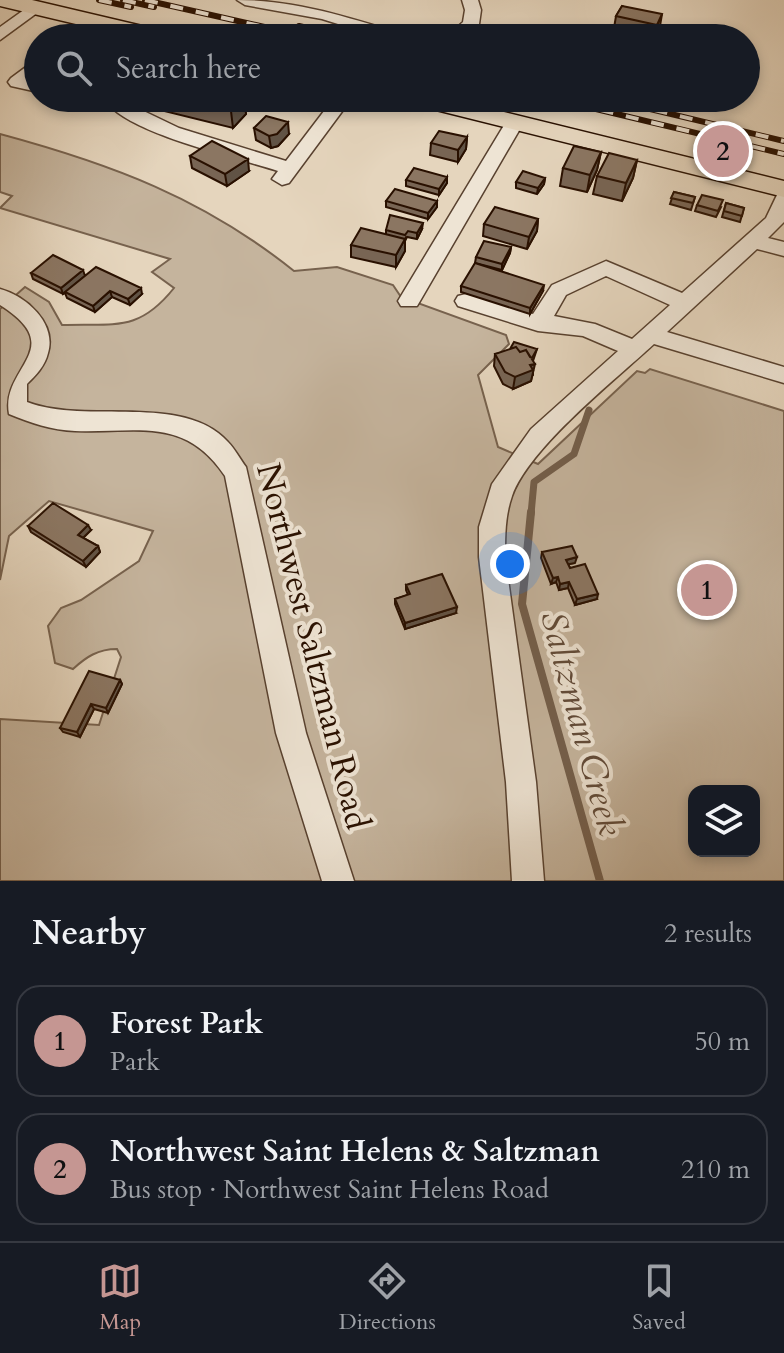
<!DOCTYPE html>
<html lang="en">
<head>
<meta charset="utf-8">
<style>
	body { margin:0; font-family:Cardo,serif; background:#242831; color:#f1f3f6 }
	.controls { position:absolute; right:24px; bottom:24px; display:grid; overflow:hidden; border-radius:16px; box-shadow:0 4px 12px #0003 }
	.controls button { width:72px; height:72px; display:grid; place-items:center; padding:0; border:0; border-bottom:2px solid #363941; background:#171b24; color:#f1f3f6; font:40px sans-serif }
	.you { position:absolute; left:510px; top:564px; width:28px; height:28px; margin:-20px; border:6px solid #fff; border-radius:50%; background:#1a73e8; box-shadow:0 0 0 12px #1a73e833 }
	.badge { display:grid; place-items:center; width:52px; height:52px; border-radius:50%; background:#c59692; color:#111; font-size:26px; font-weight:700 }
	.pin { position:absolute; translate:-50% -50%; border:4px solid #fff; box-shadow:0 2px 8px #0006 }
	.list { margin:0; padding:0; list-style:none }
	h2 { display:flex; justify-content:space-between; align-items:center; height:104px; margin:0; padding:0 32px; font-size:34px }
	h2 small { font-size:26px; font-weight:400; color:#9ea1a6 }
	.list li { display:grid; grid-template-columns:52px 1fr auto; gap:24px; align-items:center; box-sizing:border-box; height:112px; margin:0 16px 16px; padding:0 16px; border:2px solid #363941; border-radius:24px }
	.list b { display:block; font-size:30px; white-space:nowrap }
	.list p { margin:0; font-size:26px; white-space:nowrap; color:#9ea1a6 }
	.list em { font-size:26px; font-style:normal; color:#9ea1a6 }
	.icon { flex:none; width:44px; height:44px; fill:none; stroke:currentColor; stroke-width:2; stroke-linecap:round; stroke-linejoin:round }
	.map { position:relative; flex:none; width:784px; height:881px; overflow:hidden }
	.search { position:absolute; background:#171b24; box-shadow:0 4px 12px #0003; left:24px; right:24px; top:24px; height:88px; display:flex; align-items:center; gap:20px; box-sizing:border-box; padding:0 28px; border-radius:44px; color:#9ea1a6; font-size:30px }
	.sheet { height:360px; background:#171b24 }
	nav { display:flex; justify-content:space-around; align-items:center; box-sizing:border-box; height:112px; border-top:2px solid #363941; background:#171b24; font-size:22px; color:#9ea1a6 }
	nav a { display:grid; justify-items:center; gap:4px }
	nav .on { color:#c59692 }
	.map>svg:first-child { display:block }
	.green { fill:#c5b49d; stroke:#77624e; stroke-width:2; fill-rule:evenodd }
	.lines { fill:none; stroke-linecap:round; stroke-linejoin:round }
	.stream-far1 { stroke:#735e4b; stroke-width:7 }
	.stream { stroke:#735e4b; stroke-width:8 }
	.minor-casing { stroke:#58412f; stroke-width:3 }
	.highway-casing { stroke:#291000; stroke-width:3 }
	.minor { fill:#eee4d4; fill-rule:evenodd }
	.highway { fill:#e5d5bd; fill-rule:evenodd }
	.rail-casing { stroke:#291000; stroke-width:6 }
	.rail { stroke:#eee4d4; stroke-width:4; stroke-dasharray:13; stroke-linecap:butt }
	.wall { fill:#786554; stroke:#291000; stroke-width:2 }
	.shaded-wall { fill:#615345; stroke:#291000; stroke-width:2 }
	.building { fill:#8b7662; stroke:#291000; stroke-width:2 }
	.labels { text-anchor:middle; stroke-width:8; stroke-linejoin:round; paint-order:stroke }
	.street-label { font-size:34px; fill:#291000; stroke:#eee4d4 }
	.water-label { font-size:36px; font-style:italic; fill:#614a38; stroke:#eee4d4 }
</style>
</head>
<body>
<div class="map">
<svg width="784" height="881" viewBox="0 0 784 881">
	<rect width="100%" height="100%" fill="#e5d5bd"/>
	<filter id="stains"><feTurbulence type="fractalNoise" baseFrequency=".0025" numOctaves="4"/><feColorMatrix values="0 0 0 0 .2 0 0 0 0 .09 0 0 0 0 .02 0 0 0 .5 -.17"/></filter>
	<radialGradient id="worn" r=".72"><stop offset=".6" stop-color="#630" stop-opacity="0"/><stop offset="1" stop-color="#630" stop-opacity=".3"/></radialGradient>
	<path class="green" d="M0,134C111,164 203,198 294,271L337,267L393,285L401,297L506,335L509,344L478,375L498,447L538,464L637,371L645,373L650,369L784,411V881H0V719L99,725L121,657L117,649C98,649 86,657 73,669L55,663L48,626L61,608L81,600L139,561L153,531L49,501L9,536L0,580V309L25,287L49,302L62,325C115,323 138,333 174,288L152,272L170,259L0,208L12,196L0,192ZM694,791H754V851H694Z"/>
	<g class="lines">
		<path class="stream-far1" d="M531,514L534,482L574,454L589,410"/>
		<path class="stream" d="M531,512L522,604L600,881"/>
		<defs>
			<path id="minor" d="M237,0C296,0 350,18 406,35L408,38H383L322,19L245,5Z
				M462,0H478L481,10L479,24L463,38H445L463,22L465,10Z
				M35,2L43,7L41,10L0,40V27Z
				M38,58V72L29,80L38,82V92L11,86L8,82L11,78Z
				M115,98H134L129,104L179,128L286,161L334,98H352L289,183L282,185L272,179L278,171C238,158 136,135 109,105Z
				M515,117L524,122L420,301L417,306H401L398,301L506,122Z
				M784,193V222L768,238L784,242V256L757,249L667,332L784,367V383L654,344C615,380 529,448 512,496C505,516 505,536 505,557L536,782L544,881H512L506,782L479,557V527L492,484L531,429L618,351L583,336L538,331L458,306L455,301L458,296L466,294L533,314L552,285L606,261L682,293L766,218L777,195ZM606,276L670,305L632,339L595,324L554,316L566,295Z
				M0,289C26,296 57,323 48,353C45,366 36,375 27,384V402C86,425 183,392 228,442C235,449 240,459 246,467L306,733L354,881H322L276,733L225,476C185,416 138,433 75,431C51,430 31,423 9,414C0,367 70,349 0,305Z"/>
			<path id="highway" d="M0,0H32L172,33L176,38H135L0,6Z
				M405,98H447L784,181V197L408,103Z"/>
		</defs>
		<use href="#minor" class="minor-casing"/>
		<use href="#highway" class="highway-casing"/>
		<use href="#minor" class="minor"/>
		<use href="#highway" class="highway"/>
		<defs>
			<path id="rail" d="M99,0L131,7
				M123,0L154,7
				M145,0L313,38
				M299,26L350,38
				M550,98L784,154
				M604,98L784,141"/>
		</defs>
		<use href="#rail" class="rail-casing"/>
		<use href="#rail" class="rail"/>
	</g>
	<path class="wall" d="M622,6L660,26L654,36L614,28L616,16Z
		M154,98H244L246,114L233,128L156,109Z
		M254,128L289,134L278,146L271,148L256,140Z
		M467,137L466,149L458,162L430,155L431,143Z
		M601,152L597,170L587,192L560,186L563,168Z
		M190,156L249,171L227,186L192,168Z
		M637,160L633,178L622,201L593,194L597,176Z
		M447,177V183L439,195L406,186V180Z
		M545,178L544,184L537,194L516,188V182Z
		M674,192L695,197L691,210L670,204Z
		M386,201H437V207L428,219L386,207Z
		M726,203L744,208L740,222L722,217Z
		M697,205L721,207L716,217L695,211Z
		M538,219L537,231L527,249L483,236L484,224Z
		M422,229L417,239L407,237L405,241V251L396,267L351,257V245L386,234V230Z
		M511,247L510,253L502,270L475,263L476,257Z
		M31,273L85,275L142,294L130,305L112,297L95,312L67,298L65,293L63,294L33,279Z
		M461,286L543,291L530,314L461,292Z
		M537,349L533,361V375L532,376L531,381L513,389L503,384L494,366L495,354Z
		M28,526L91,530L83,538L98,546L100,552L86,567L31,532Z
		M542,552L575,563L568,564L570,568L597,599L575,605L568,588L559,590L556,582L551,584L541,558Z
		M406,585L456,613L405,629L395,604V599L408,595L406,590Z
		M120,680L122,684L108,713L94,709L80,737L63,732L60,728Z"/>
	<path class="shaded-wall" d="M662,14L660,26L654,36L657,25Z
		M242,98H244L246,114L233,128L231,111Z
		M288,122L289,134L278,146L271,148L269,136Z
		M467,137L466,149L458,162V150Z
		M601,152L597,170L587,192L590,175Z
		M248,159L249,171L227,186L225,174Z
		M637,160L633,178L622,201L626,183Z
		M447,177V183L439,195V189Z
		M545,178L544,184L537,194L538,188Z
		M437,201V207L428,219V213Z
		M538,219L537,231L527,249L529,237Z
		M423,223L422,229L417,239V233Z
		M405,239V251L396,267V255Z
		M511,247L510,253L502,270V264Z
		M83,270L85,276L63,294L61,288Z
		M544,285L543,291L530,314V308Z
		M141,288L142,294L130,305L128,299Z
		M110,291L112,297L95,312L93,306Z
		M535,364L531,381L513,389L515,377L530,365Z
		M88,525L91,530L81,540L78,535Z
		M98,546L100,552L86,567L83,561Z
		M577,557L575,563L565,565L566,560Z
		M558,577L556,582L551,584L553,578Z
		M569,582L568,588L559,590L560,584Z
		M598,594L597,599L575,605L577,599Z
		M457,607L456,613L405,629V623Z
		M120,680L122,684L108,713L106,708Z
		M91,704L94,709L80,737L77,732Z"/>
	<path class="building" d="M622,6L662,14L657,25L616,16Z
		M94,28L112,32L105,38H83Z
		M179,98H242L231,111Z
		M266,116L288,122L277,134L269,136L254,128Z
		M439,131L467,137L458,150L431,143Z
		M212,141L248,159L225,174L190,156Z
		M574,146L601,152L590,175L563,168Z
		M609,153L637,160L626,183L597,176Z
		M414,168L447,177L439,189L406,180Z
		M523,171L545,178L538,188L516,182Z
		M395,189L437,201L428,213L386,201Z
		M674,192L695,197L693,203L671,198Z
		M702,195L723,200L718,211L697,205Z
		M726,203L744,208L742,216L724,211Z
		M495,207L538,219L529,237L484,224Z
		M390,215L423,223L417,233L408,231L405,235L386,230Z
		M361,228L405,239L396,255L351,245Z
		M484,241L511,247L502,264L476,257Z
		M53,255L83,270L61,288L31,273Z
		M475,263L544,285L530,308L461,286Z
		M96,267L141,288L128,299L110,291L93,306L65,292Z
		M514,342L537,349L532,358L530,357L526,350L520,352L516,347L510,349Z
		M516,347L520,352L526,350L535,364L530,365L533,370L515,377L505,372L495,354Z
		M53,503L88,525L78,535L98,546L83,561L28,526Z
		M572,546L577,557L566,560L570,568L585,564L598,594L577,599L569,582L560,584L558,577L553,578L542,552Z
		M442,574L457,607L405,623L395,599L410,594L406,585Z
		M89,671L120,680L106,708L91,704L77,732L60,728Z"/>
	<g class="labels">
		<g class="street-label">
			<text transform="translate(314 646) rotate(76)" y="12">Northwest Saltzman Road</text>
		</g>
		<g class="water-label">
			<text transform="translate(583 723) rotate(75)" y="13">Saltzman Creek</text>
		</g>
	</g>
	<rect width="100%" height="100%" filter="url(#stains)"/>
	<rect width="100%" height="100%" fill="url(#worn)"/>
</svg>
<div class="controls">
<button><svg class="icon" aria-label="layers" viewBox="0 0 24 24"><path d="M12 4l9 5-9 5-9-5zM3 14l9 5 9-5"/></svg></button>
</div>
<div class="you"></div>
<div class="pin badge" style="left:707px;top:590px">1</div>
<div class="pin badge" style="left:723px;top:151px">2</div>
<div class="search"><svg class="icon" aria-label="search" viewBox="0 0 24 24"><circle cx="10" cy="10" r="6"/><path d="M15 15l6 6"/></svg>Search here</div>
</div>
<section class="sheet">
<h2>Nearby<small>2 results</small></h2>
<ul class="list">
<li><span class="badge">1</span><div><b>Forest Park</b><p>Park</p></div><em>50 m</em></li>
<li><span class="badge">2</span><div><b>Northwest Saint Helens &amp; Saltzman</b><p>Bus stop · Northwest Saint Helens Road</p></div><em>210 m</em></li>
</ul>
</section>
<nav>
<a class="on"><svg class="icon" aria-label="map" viewBox="0 0 24 24"><path d="M3 6l6-2 6 2 6-2v14l-6 2-6-2-6 2zM9 4v14M15 6v14"/></svg>Map</a>
<a><svg class="icon" aria-label="directions" viewBox="0 0 24 24"><path d="M12 3l9 9-9 9-9-9zM9 14v-3h6M13 9l2 2-2 2"/></svg>Directions</a>
<a><svg class="icon" aria-label="saved" viewBox="0 0 24 24"><path d="M7 4h10v16l-5-4-5 4z"/></svg>Saved</a>
</nav>
</body>
</html>
